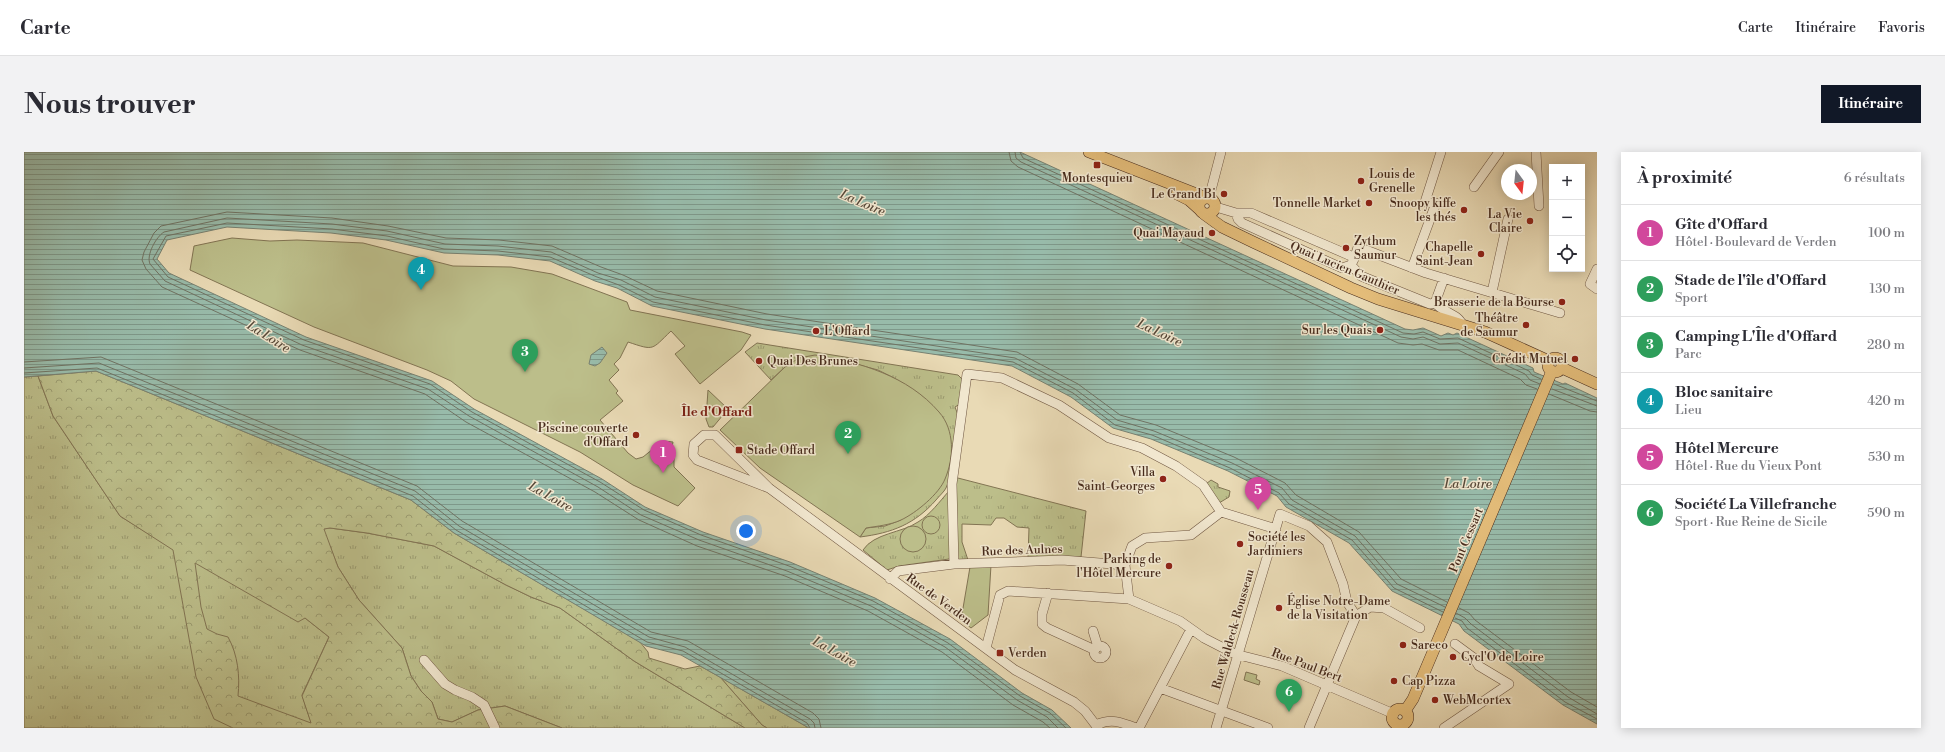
<!DOCTYPE html>
<html lang="fr">
<head>
<meta charset="utf-8">
<style>
	body { margin:0; font-family:"Libre Bodoni",serif; background:#f2f2f3; color:#2b2b33 }
	.controls { position:absolute; right:12px; top:12px; display:grid; overflow:hidden; border-radius:0px; box-shadow:0 2px 10px #0003 }
	.controls button { width:36px; height:36px; display:grid; place-items:center; padding:0; border:0; border-bottom:1px solid #e1e1e2; background:#fff; color:#2b2b33; font:20px sans-serif }
	.compass { position:absolute; left:1477px; top:12px; width:36px; height:36px; border-radius:50%; background:#fff; box-shadow:0 2px 10px #0003; rotate:165deg }
	.you { position:absolute; left:722px; top:379px; width:14px; height:14px; margin:-10px; border:3px solid #fff; border-radius:50%; background:#1a73e8; box-shadow:0 0 0 6px #1a73e833 }
	.badge { display:grid; place-items:center; width:26px; height:26px; border-radius:50%; background:#111827; color:#fff; font-size:13px; font-weight:700 }
	.pin { position:absolute; translate:-50% -33px; filter:drop-shadow(0 1px 2px #0008) }
	.pin::after { content:''; position:absolute; top:21px; width:14px; height:12px; background:inherit; clip-path:polygon(0 0,100% 0,50% 100%) }
	.list { margin:0; padding:0; list-style:none }
	h2 { display:flex; justify-content:space-between; align-items:center; height:52px; margin:0; padding:0 16px; font-size:17px }
	h2 small { font-size:13px; font-weight:400; color:#7c7c81 }
	.list li { display:grid; grid-template-columns:26px 1fr auto; gap:12px; align-items:center; box-sizing:border-box; height:56px; padding:0 16px; border-top:1px solid #e1e1e2 }
	.list b { display:block; font-size:15px; white-space:nowrap }
	.list p { margin:0; font-size:13px; white-space:nowrap; color:#7c7c81 }
	.list em { font-size:13px; font-style:normal; color:#7c7c81 }
	.icon { flex:none; width:22px; height:22px; fill:none; stroke:currentColor; stroke-width:2; stroke-linecap:round; stroke-linejoin:round }
	.map { position:relative; flex:none; width:1573px; height:576px; overflow:hidden; border-radius:0px }
	header { display:flex; align-items:center; gap:24px; box-sizing:border-box; height:56px; padding:0 20px; background:#fff; border-bottom:1px solid #e1e1e2 }
	header strong { font-size:19px }
	nav { display:flex; gap:22px; margin-inline-start:auto; font-size:14px }
	.intro { display:flex; align-items:center; justify-content:space-between; box-sizing:border-box; height:96px; padding:0 24px }
	h1 { margin:0; font-size:28px }
	.button { padding:10px 18px; border-radius:0px; background:#111827; color:#fff; font-size:14px; font-weight:700 }
	main { display:flex; gap:24px; padding:0 24px }
	aside { flex:1; background:#fff; border-radius:0px; box-shadow:0 2px 10px #0003 }
	.map>svg:first-child { display:block }
	.grass { fill:url(#grass-tufts); stroke:#827453 }
	.forest { fill:url(#forest-crowns); stroke:#827453; fill-rule:evenodd }
	.green { fill:#bcbe8a; stroke:#827453 }
	.water { fill:url(#water-rules); stroke:#788171 }
	.lines { fill:none; stroke-linecap:round; stroke-linejoin:round }
	.shore { stroke:#707363; stroke-width:1 }
	.minor-casing { stroke:#705742; stroke-width:10 }
	.major-casing { stroke:#472b1c; stroke-width:12 }
	.minor { stroke:#f1e7cf; stroke-width:9 }
	.major { stroke:#e4bd7a; stroke-width:11 }
	.poi-dot { fill:#8f2418; stroke:#f1e7cf; stroke-width:1.5 }
	.labels { text-anchor:middle; stroke-width:3; stroke-linejoin:round; paint-order:stroke }
	.poi-label { font-size:12px; fill:#472b1c; stroke:#f1e7cf; text-anchor:end }
	.street-label { font-size:12px; fill:#472b1c; stroke:#f1e7cf }
	.water-label { font-size:13px; font-style:italic; fill:#574838; stroke:#f1e7cf }
	.neighbourhood-label { font-size:13px; font-weight:bold; fill:#7a1f14; stroke:#f1e7cf }
</style>
</head>
<body>
<header>
<strong>Carte</strong>
<nav><a>Carte</a><a>Itinéraire</a><a>Favoris</a></nav>
</header>
<div class="intro"><h1>Nous trouver</h1><a class="button">Itinéraire</a></div>
<main>
<div class="map">
<svg width="1573" height="576" viewBox="0 0 1573 576">
	<defs>
		<pattern id="grass-tufts" width="24" height="20" patternUnits="userSpaceOnUse"><rect width="24" height="20" fill="#bcbe8a"/><path d="M3 7l-1-3M5 7V3M7 7l1-3M15 17l-1-3M17 17v-4M19 17l1-3" fill="none" stroke="#9b9b70"/></pattern>
		<pattern id="forest-crowns" width="20" height="18" patternUnits="userSpaceOnUse"><rect width="20" height="18" fill="#bcbe8a"/><path d="M2 6a3 3 0 1 1 6 0M12 15a3 3 0 1 1 6 0" fill="none" stroke="#9b9b70"/></pattern>
		<pattern id="water-rules" width="6" height="5" patternUnits="userSpaceOnUse"><rect width="6" height="5" fill="#98bbaa"/><path d="M0 2.5h6" fill="none" stroke="#7e988a"/></pattern>
	</defs>
	<rect width="100%" height="100%" fill="#e9dab5"/>
	<filter id="stains"><feTurbulence type="fractalNoise" baseFrequency=".005" numOctaves="4"/><feColorMatrix values="0 0 0 0 .2 0 0 0 0 .09 0 0 0 0 .02 0 0 0 .5 -.17"/></filter>
	<radialGradient id="worn" r=".72"><stop offset=".6" stop-color="#630" stop-opacity="0"/><stop offset="1" stop-color="#630" stop-opacity=".3"/></radialGradient>
	<path class="grass" d="M733,191L934,223L939,228L936,252L931,255L934,263C931,285 931,316 922,336C920,340 915,344 912,348C891,372 868,381 836,385L842,376L861,374L877,368L899,245L870,226L854,218L809,206L761,215L747,228L721,200Z
		M14,224L29,264L96,364L165,407L281,466L305,485L278,543L289,576H0V225Z
		M684,238L704,257L689,275H685L682,267Z
		M930,325L1062,359L1057,405H1004L1005,376L993,375L980,366H972L967,373L938,372V390L944,408H933Z
		M1187,328L1194,332V335L1206,339L1205,345L1195,351L1182,332Z
		M925,339L928,402L925,407L875,414L863,418L839,398C850,381 878,381 894,370C906,363 916,349 925,339Z
		M306,376L343,381L410,394L482,433L507,445L536,456L610,509L721,576H538L481,554L454,558L428,570L414,567L408,550L397,539L387,524L378,496L335,448L314,415L299,377Z
		M696,525L785,576H743L738,573Z"/>
	<path class="forest" d="M72,219L387,348L430,381L616,490L624,500L625,506L661,517L676,514L696,525L738,573L743,576H721L610,509L536,456L507,445L482,433L410,394L343,381L306,376L300,377L314,415L335,448L378,496L387,524L397,539L408,550L414,567L428,570L454,558L481,554L538,576H209L190,567L172,525L149,398L96,364L29,264L14,224ZM171,411L274,470L281,466L305,485L278,544L287,571L214,544C216,524 214,503 204,485L193,482L183,477L177,455Z"/>
	<path class="green" d="M208,86L246,89L273,88L339,91L429,114L487,115L528,122L603,150L606,158L718,180L727,183L717,198L676,232L651,202L661,194L647,179C627,198 631,199 604,190L596,206L590,212L595,218L585,228L594,239L592,241L599,249L576,268L604,301L612,307L619,305L639,289L649,290L647,300L650,301V315L671,336L654,354L609,333L556,300L450,247L427,229L403,218L290,175L166,118L170,94Z
		M791,203C836,210 884,224 915,260C931,278 930,306 921,327C915,342 892,361 877,368C866,373 854,374 842,376L836,385L736,316L696,278L761,215L775,206Z
		M898 373a9 9 0 1 1 18 0a9 9 0 1 1-18 0Z
		M876 387a13 13 0 1 1 26 0a13 13 0 1 1-26 0Z
		M967,413L964,463L947,476L937,468L946,415Z
		M1222,520L1233,523L1232,527L1236,529L1235,533L1220,528Z"/>
	<path class="water" d="M0,0H996L1381,177L1389,178L1399,176L1417,184L1424,181L1429,183L1433,181L1509,216L1510,220L1539,232L1541,231L1573,246V572L1539,553L1440,479L1435,472L1368,439L1325,391L1262,355L1253,344L1204,319L1127,287L1089,276L1047,245L988,214L741,177L628,154L593,136L571,129L526,109L474,103L420,101L362,88L307,81L203,75L143,88L133,107L145,121L282,185L408,229L450,257L578,327L621,355L679,380L766,410L851,446L926,487L998,541L1028,558L1047,576H785L657,503L622,494L430,381L387,348L72,219L0,225Z
		M578,195L583,201L576,211L571,214L565,212L567,203Z"/>
	<g class="lines">
		<path class="shore" d="M985,0L987,9L994,15L1374,191L1389,193L1398,192L1415,198H1434L1496,227L1502,233L1513,237
			M991,0L992,6L997,10L1377,185L1389,187L1399,185L1416,192L1434,191L1501,222L1506,228L1516,232
			M996,0L999,6L1379,181L1390,182L1399,180L1416,187L1434,186L1505,219L1508,223L1517,227
			M0,210L77,205L393,334L438,369L627,480L664,489L789,561L795,567L797,576
			M0,216L75,211L391,339L435,374L625,485L661,495L786,567L790,571L791,576
			M0,221L73,216L389,344L432,378L623,490L659,499L783,571L786,576
			M1530,232L1573,249
			M1528,237L1573,254
			M1525,242L1566,259L1573,260
			M1435,456L1445,461L1451,468L1547,540L1573,555
			M1432,461L1441,466L1447,472L1544,545L1573,562
			M1431,466L1438,469L1443,476L1541,550L1573,567
			M1026,576L1019,570L989,553L918,500L844,459L761,424L673,394L615,368L571,340L442,270L401,242L276,198L138,135L122,117L118,108L120,100L130,81L137,74L203,60L308,66L364,74L422,86L475,88L528,94L577,115L599,123L633,139L743,162L993,200L1054,232L1096,263L1132,273L1210,305L1261,331L1272,343L1335,380L1377,427L1423,450
			M1034,576L1023,565L993,548L921,495L847,454L763,419L675,388L617,363L574,335L445,264L404,237L278,193L141,129L126,112C122,103 132,85 140,80L203,66L308,72L363,79L421,92L474,94L527,100L574,121L597,128L631,145L742,168L991,206L1051,237L1093,268L1130,279L1208,311L1258,336L1268,348L1331,384L1373,432L1421,455
			M1042,576L1026,561L996,544L924,491L849,449L765,414L677,383L620,358L576,330L448,260L406,232L280,188L144,125L129,107L142,84L203,71L308,77L363,84L420,97L474,99L526,105L573,125L595,133L629,150L741,173L989,210L1049,241L1091,273L1128,283L1206,316L1255,341L1265,352L1328,388L1370,436L1419,460"/>
		<defs>
			<path id="minor" d="M1512,0L1515,54
				M1450,35L1475,0
				M1185,46L1197,0
				M1192,55L1212,61H1227L1327,104L1331,105L1334,95L1402,121L1536,161
				M1212,61L1214,67L1218,71L1318,116L1327,113L1331,105
				M1327,113L1337,124L1406,152L1411,151
				M1388,116L1412,51L1401,50L1417,0
				M1573,117L1566,132L1573,137
				M1468,140L1484,67
				M1411,151C1419,161 1434,161 1439,174
				M1411,151L1420,126
				M745,336L673,308L669,303L670,292L680,283H691L745,336L991,518L1050,550L1061,559L1074,576
				M1197,360L1252,377
				M930,412L928,332L943,222L978,226L1035,253L1085,286L1118,296L1152,314L1179,333L1197,360
				M866,427L874,419L930,412L1038,408L1101,413
				M1024,441L1018,462V472L1023,476L1071,498
				M1105,447L1101,413L1108,394L1121,386L1167,383L1197,360
				M1332,464L1346,455L1360,456L1396,476
				M1069,479L1074,495
				M1070 500a6 6 0 1 1 12 0a6 6 0 1 1-12 0Z
				M962,496L976,443L984,439L1105,447L1156,469L1180,486L1211,502L1258,514L1370,562
				M400,508L421,532L431,538L448,545L460,553L471,576
				M1136,536L1244,576
				M1072,573C1087,566 1097,570 1112,576
				M1115,576L1167,477
				M1192,576L1256,362L1285,374L1303,390L1319,432L1323,450L1332,464
				M1285,576L1332,464
				M1420,576L1485,532L1455,514L1450,506L1431,492"/>
			<path id="major" d="M1065,0L1183,46
				M1153,42L1165,48L1175,57
				M1175 54a8 8 0 1 1 16 0a8 8 0 1 1-16 0Z
				M1180,62L1198,75L1229,90L1327,136L1354,147L1461,180L1525,209
				M1524 213a7 7 0 1 1 14 0a7 7 0 1 1-14 0Z
				M1538,216L1573,232
				M1368 565a8 8 0 1 1 16 0a8 8 0 1 1-16 0Z
				M1381,559L1389,547L1528,219"/>
		</defs>
		<use href="#minor" class="minor-casing"/>
		<use href="#major" class="major-casing"/>
		<use href="#minor" class="minor"/>
		<use href="#major" class="major"/>
	</g>
	<g class="poi-dot">
		<rect x="1069" y="9" width="8" height="8" rx="2"/>
		<circle cx="1337" cy="29" r="4"/>
		<circle cx="1200" cy="42" r="4"/>
		<circle cx="1345" cy="51" r="4"/>
		<circle cx="1440" cy="58" r="4"/>
		<circle cx="1506" cy="69" r="4"/>
		<circle cx="1188" cy="81" r="4"/>
		<circle cx="1322" cy="96" r="4"/>
		<circle cx="1457" cy="102" r="4"/>
		<circle cx="1538" cy="150" r="4"/>
		<circle cx="1502" cy="173" r="4"/>
		<circle cx="1356" cy="178" r="4"/>
		<circle cx="792" cy="179" r="4"/>
		<circle cx="1551" cy="207" r="4"/>
		<circle cx="735" cy="209" r="4"/>
		<circle cx="612" cy="283" r="4"/>
		<rect x="711" y="294" width="8" height="8" rx="2"/>
		<circle cx="1139" cy="327" r="4"/>
		<circle cx="1216" cy="392" r="4"/>
		<circle cx="1145" cy="414" r="4"/>
		<circle cx="1255" cy="456" r="4"/>
		<circle cx="1379" cy="493" r="4"/>
		<rect x="972" y="497" width="8" height="8" rx="2"/>
		<circle cx="1429" cy="505" r="4"/>
		<circle cx="1370" cy="529" r="4"/>
		<circle cx="1411" cy="548" r="4"/>
	</g>
	<g class="labels">
		<g class="poi-label">
			<text x="1345" y="26" text-anchor="start">Louis de<tspan x="1345" dy="14">Grenelle</tspan></text>
			<text x="1073" y="30" text-anchor="middle">Montesquieu</text>
			<text x="1192" y="46">Le Grand Bi</text>
			<text x="1337" y="55">Tonnelle Market</text>
			<text x="1432" y="55">Snoopy kiffe<tspan x="1432" dy="14">les thés</tspan></text>
			<text x="1498" y="66">La Vie<tspan x="1498" dy="14">Claire</tspan></text>
			<text x="1180" y="85">Quai Mayaud</text>
			<text x="1330" y="93" text-anchor="start">Zythum<tspan x="1330" dy="14">Saumur</tspan></text>
			<text x="1449" y="99">Chapelle<tspan x="1449" dy="14">Saint-Jean</tspan></text>
			<text x="1530" y="154">Brasserie de la Bourse</text>
			<text x="1494" y="170">Théâtre<tspan x="1494" dy="14">de Saumur</tspan></text>
			<text x="1348" y="182">Sur les Quais</text>
			<text x="800" y="183" text-anchor="start">L'Offard</text>
			<text x="1543" y="211">Crédit Mutuel</text>
			<text x="743" y="213" text-anchor="start">Quai Des Brunes</text>
			<text x="604" y="280">Piscine couverte<tspan x="604" dy="14">d'Offard</tspan></text>
			<text x="723" y="302" text-anchor="start">Stade Offard</text>
			<text x="1131" y="324">Villa<tspan x="1131" dy="14">Saint-Georges</tspan></text>
			<text x="1224" y="389" text-anchor="start">Société les<tspan x="1224" dy="14">Jardiniers</tspan></text>
			<text x="1137" y="411">Parking de<tspan x="1137" dy="14">l'Hôtel Mercure</tspan></text>
			<text x="1263" y="453" text-anchor="start">Église Notre-Dame<tspan x="1263" dy="14">de la Visitation</tspan></text>
			<text x="1387" y="497" text-anchor="start">Sareco</text>
			<text x="984" y="505" text-anchor="start">Verden</text>
			<text x="1437" y="509" text-anchor="start">Cycl'O de Loire</text>
			<text x="1378" y="533" text-anchor="start">Cap Pizza</text>
			<text x="1419" y="552" text-anchor="start">WebMcortex</text>
		</g>
		<g class="street-label">
			<text transform="translate(1321 116) rotate(23)" y="4">Quai Lucien Gauthier</text>
			<text transform="translate(1442 388) rotate(-67)" y="4">Pont Cessart</text>
			<text transform="translate(998 398) rotate(-2)" y="4">Rue des Aulnes</text>
			<text transform="translate(915 447) rotate(36)" y="4">Rue de Verden</text>
			<text transform="translate(1209 477) rotate(-74)" y="4">Rue Waldeck-Rousseau</text>
			<text transform="translate(1283 513) rotate(21)" y="4">Rue Paul Bert</text>
		</g>
		<g class="water-label">
			<text transform="translate(839 50) rotate(23)" y="5">La Loire</text>
			<text transform="translate(1136 180) rotate(25)" y="5">La Loire</text>
			<text transform="translate(245 184) rotate(32)" y="5">La Loire</text>
			<text x="1444" y="336">La Loire</text>
			<text transform="translate(527 344) rotate(29)" y="5">La Loire</text>
			<text transform="translate(811 499) rotate(29)" y="5">La Loire</text>
		</g>
		<g class="neighbourhood-label">
			<text x="693" y="264">Île d'Offard</text>
		</g>
	</g>
	<rect width="100%" height="100%" filter="url(#stains)"/>
	<rect width="100%" height="100%" fill="url(#worn)"/>
</svg>
<div class="controls">
<button>+</button>
<button>−</button>
<button><svg class="icon" aria-label="locate" viewBox="0 0 24 24"><circle cx="12" cy="12" r="6"/><path d="M12 2v4M12 18v4M2 12h4M18 12h4"/></svg></button>
</div>
<svg class="compass" viewBox="-18 -18 36 36"><path d="M0-13l5 13h-10z" fill="#e53935"/><path d="M0 13l5-13h-10z" fill="#7c7c81"/></svg>
<div class="you"></div>
<div class="pin badge" style="left:639px;top:321px;background:#d1479c">1</div>
<div class="pin badge" style="left:824px;top:302px;background:#2e9e5b">2</div>
<div class="pin badge" style="left:501px;top:220px;background:#2e9e5b">3</div>
<div class="pin badge" style="left:397px;top:138px;background:#0f9aa8">4</div>
<div class="pin badge" style="left:1234px;top:358px;background:#d1479c">5</div>
<div class="pin badge" style="left:1265px;top:560px;background:#2e9e5b">6</div>
</div>
<aside>
<h2>À proximité<small>6 résultats</small></h2>
<ul class="list">
<li><span class="badge" style="background:#d1479c">1</span><div><b>Gîte d'Offard</b><p>Hôtel · Boulevard de Verden</p></div><em>100 m</em></li>
<li><span class="badge" style="background:#2e9e5b">2</span><div><b>Stade de l'île d'Offard</b><p>Sport</p></div><em>130 m</em></li>
<li><span class="badge" style="background:#2e9e5b">3</span><div><b>Camping L'Île d'Offard</b><p>Parc</p></div><em>280 m</em></li>
<li><span class="badge" style="background:#0f9aa8">4</span><div><b>Bloc sanitaire</b><p>Lieu</p></div><em>420 m</em></li>
<li><span class="badge" style="background:#d1479c">5</span><div><b>Hôtel Mercure</b><p>Hôtel · Rue du Vieux Pont</p></div><em>530 m</em></li>
<li><span class="badge" style="background:#2e9e5b">6</span><div><b>Société La Villefranche</b><p>Sport · Rue Reine de Sicile</p></div><em>590 m</em></li>
</ul>
</aside>
</main>
</body>
</html>
